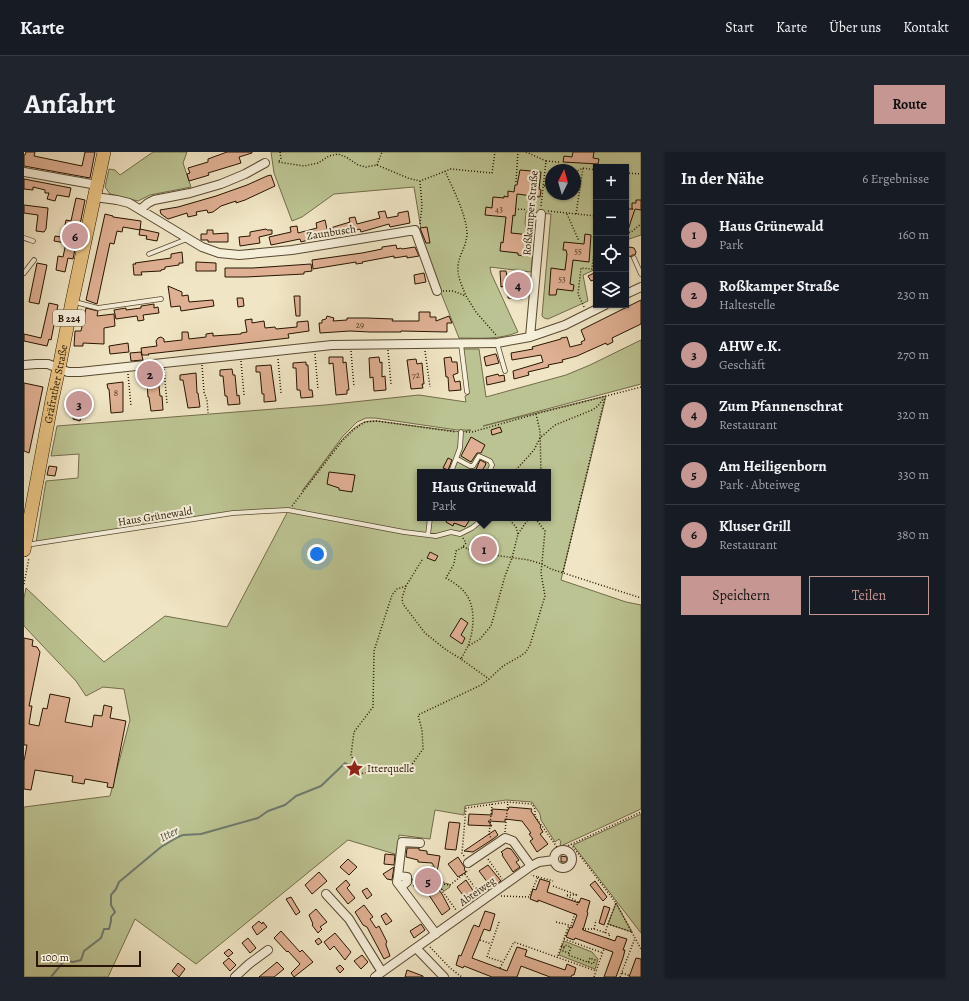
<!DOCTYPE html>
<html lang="de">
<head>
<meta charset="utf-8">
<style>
	body { margin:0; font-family:Alegreya,serif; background:#20242c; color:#f1f3f6 }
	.controls { position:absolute; right:12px; top:12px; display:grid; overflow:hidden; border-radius:0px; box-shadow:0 1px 3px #0004 }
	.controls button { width:36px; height:36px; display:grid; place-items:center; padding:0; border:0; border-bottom:1px solid #363941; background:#171b24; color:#f1f3f6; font:20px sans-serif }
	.compass { position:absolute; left:521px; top:12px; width:36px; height:36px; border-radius:50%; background:#171b24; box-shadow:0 1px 3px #0004; rotate:5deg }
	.scale { position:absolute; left:12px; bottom:10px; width:105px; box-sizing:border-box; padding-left:4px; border:2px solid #271500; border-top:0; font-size:11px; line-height:14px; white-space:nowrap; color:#271500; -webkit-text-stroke:3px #f5eed9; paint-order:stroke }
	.you { position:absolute; left:293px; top:402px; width:14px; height:14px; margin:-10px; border:3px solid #fff; border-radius:50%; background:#1a73e8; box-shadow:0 0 0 6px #1a73e833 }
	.badge { display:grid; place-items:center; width:26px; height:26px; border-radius:50%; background:#c59692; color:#111; font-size:13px; font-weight:700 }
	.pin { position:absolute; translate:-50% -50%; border:2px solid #fff; box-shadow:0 1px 4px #0006 }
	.popup { position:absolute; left:393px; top:317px; width:134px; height:52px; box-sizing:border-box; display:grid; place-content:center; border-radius:0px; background:#171b24; filter:drop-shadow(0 1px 3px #0005); font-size:13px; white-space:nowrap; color:#9ea1a6 }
	.popup b { font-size:15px; color:#f1f3f6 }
	.popup::after { content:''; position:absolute; left:50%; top:100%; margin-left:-8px; border:8px solid transparent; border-top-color:#171b24 }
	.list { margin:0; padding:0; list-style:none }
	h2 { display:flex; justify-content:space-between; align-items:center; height:52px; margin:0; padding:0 16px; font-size:17px }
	h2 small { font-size:13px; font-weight:400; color:#9ea1a6 }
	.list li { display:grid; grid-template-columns:26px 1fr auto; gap:12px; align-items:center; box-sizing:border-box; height:60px; padding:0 16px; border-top:1px solid #363941 }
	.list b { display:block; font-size:15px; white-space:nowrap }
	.list p { margin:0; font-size:13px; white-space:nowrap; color:#9ea1a6 }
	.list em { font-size:13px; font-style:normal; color:#9ea1a6 }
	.actions { display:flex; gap:8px; padding:12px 16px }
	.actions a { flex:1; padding:9px 0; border:1px solid #c59692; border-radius:0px; text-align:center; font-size:14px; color:#c59692 }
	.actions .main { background:#c59692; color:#111 }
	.icon { flex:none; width:22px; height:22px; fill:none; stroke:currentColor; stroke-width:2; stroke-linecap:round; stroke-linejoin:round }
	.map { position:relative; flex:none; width:617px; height:825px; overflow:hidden; border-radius:0px }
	header { display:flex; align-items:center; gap:24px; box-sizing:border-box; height:56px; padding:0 20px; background:#171b24; border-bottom:1px solid #363941 }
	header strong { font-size:19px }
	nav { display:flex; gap:22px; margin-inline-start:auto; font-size:14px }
	.intro { display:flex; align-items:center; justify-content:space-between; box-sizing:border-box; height:96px; padding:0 24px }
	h1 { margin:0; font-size:28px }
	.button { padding:10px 18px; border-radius:0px; background:#c59692; color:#111; font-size:14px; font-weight:700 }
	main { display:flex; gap:24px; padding:0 24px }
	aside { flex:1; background:#171b24; border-radius:0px; box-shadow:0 1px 3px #0004 }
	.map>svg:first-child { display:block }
	.green { fill:#bcc392; stroke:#726c49; fill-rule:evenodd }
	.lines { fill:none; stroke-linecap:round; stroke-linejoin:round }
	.stream { stroke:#6d7a6e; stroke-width:2 }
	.building { fill:#dfb093; stroke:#271500 }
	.lane-casing { stroke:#594931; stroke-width:5.5 }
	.street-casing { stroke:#594931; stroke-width:10 }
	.primary-casing { stroke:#271500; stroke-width:14 }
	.path { stroke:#271500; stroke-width:1.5; stroke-dasharray:1 2; stroke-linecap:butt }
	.lane { stroke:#f5eed9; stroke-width:4 }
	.street { stroke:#f5eed9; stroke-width:8 }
	.primary { stroke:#e8c282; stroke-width:13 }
	.labels { text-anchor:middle; stroke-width:4; stroke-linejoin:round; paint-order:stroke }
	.number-label { font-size:9px; fill:#553c25 }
	.shield { fill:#f5eed9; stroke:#655641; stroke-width:1 }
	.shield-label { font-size:10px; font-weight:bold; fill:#271500 }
	.street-label { font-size:11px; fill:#271500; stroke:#f5eed9 }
	.poi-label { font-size:11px; fill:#271500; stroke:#f5eed9; text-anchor:start }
	.water-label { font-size:12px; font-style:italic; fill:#505040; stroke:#f5eed9 }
</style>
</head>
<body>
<header>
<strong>Karte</strong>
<nav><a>Start</a><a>Karte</a><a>Über uns</a><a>Kontakt</a></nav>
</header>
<div class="intro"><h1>Anfahrt</h1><a class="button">Route</a></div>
<main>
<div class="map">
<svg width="617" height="825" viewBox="0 0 617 825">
	<rect width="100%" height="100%" fill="#f0e5c4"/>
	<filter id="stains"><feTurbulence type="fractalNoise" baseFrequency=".005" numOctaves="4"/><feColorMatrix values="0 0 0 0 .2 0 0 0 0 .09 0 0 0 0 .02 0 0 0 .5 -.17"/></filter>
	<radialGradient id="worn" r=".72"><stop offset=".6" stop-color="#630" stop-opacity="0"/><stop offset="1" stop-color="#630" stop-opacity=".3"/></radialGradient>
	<path class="green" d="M129,0H163L159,11L167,35L126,43L114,49L86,42L81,35L85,17L91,18L96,23Z
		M247,0H617V83L602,88V15H572V117L559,123L564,149L524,167L520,166L518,164L527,62L502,60L501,72L509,84L510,89L507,120L466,115L467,121L494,180C476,188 454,186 435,186L401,101L390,35L310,42L278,65L268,69L250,21ZM527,18H551V42H527Z
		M617,188V232L459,274L582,244L537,428L602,450L617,453V657L537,694L536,691L537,690L535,687L531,690L517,668L516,662L508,650L482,648L441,654L440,663L411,658L406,687L375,683L374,703L324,688L172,812L111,767L84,825H0V655L86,644L106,568L100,537L79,535L62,544L52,529L0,474V446L2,436L80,510L141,464L203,475L264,359L209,361L12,391L22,329L54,326L55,302L27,304L33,274L301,253L395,243L442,250L441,244L445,242L439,197H455L462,245L542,223L566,213ZM342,266H351L433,278H447L437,280L353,269C349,269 344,269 341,270C318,278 295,322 278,339L319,284L333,270ZM396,320H524V366H396Z
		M617,662V781L549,693Z
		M408,714L420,731L425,732L426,735L420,739L415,734L411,733L398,741L388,727H393V723Z
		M592,751L608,780L584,772Z
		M540,789L568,800L574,807L571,817L535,803Z"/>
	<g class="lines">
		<path class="stream" d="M27,825L41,808L49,810L57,808L60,799L77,786L80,777H85L87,769V765L91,760L87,753V743L92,737L95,730L137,695L154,685L159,683L177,682L234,666L244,659L261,653L272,644L297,634L321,611L330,616"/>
	</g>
	<path class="building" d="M2,0H11L10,4L58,14L61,0H71L66,26L0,14V3H1Z
		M203,0H228V1L215,5L217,11L184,21L185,23L182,24L165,29L163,22L166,21L164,16L184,10V7Z
		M549,0H570L569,6L575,7L574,12L539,10L540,4L548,5Z
		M496,18L517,20L515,37L517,38L516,45L493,42L491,64L489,63L487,81L507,83L506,88H504V91L502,90L500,104L494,103V101L476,99L477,90L479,91L482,65L461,63L462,55L468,56L469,45L480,46V44L484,45V39L490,40L491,33H493Z
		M247,23L251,34L221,48L212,51V49L197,54L189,60L184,61L183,58L172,60L173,63L164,65L163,61L144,67L137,62L136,58L154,55L192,44L223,33L243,24Z
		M0,27L47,36L45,45L33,43L31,49L23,47L25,41H21V38L9,35V38L0,37Z
		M52,46L61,48L49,107L44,106L41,120L32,118L34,104L39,105L42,91L30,89L31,84L43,86L46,74L41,73L42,68L47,69Z
		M612,48H617V58L611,57L603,81L602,80V57H609H608V51H612Z
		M0,53L24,56L22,77L20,80L12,79L14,63L0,61Z
		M361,59L363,66L374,64V61L384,59L386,71L366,75L365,72L337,80L336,77L307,85L306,82L277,90L276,87L247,93L245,85L267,80L266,75L273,74L274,81L293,76L292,71L301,68L303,77L326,70L325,66L331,65L333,72L356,66L354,60Z
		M81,62L89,64V65L117,69L116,78L99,75L98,80L93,79L90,92L86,91L73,152L62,148Z
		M403,75L406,91H402L396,76Z
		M116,77L135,81L133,89L122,87L123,84L115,83Z
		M242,77L243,78H248V82L235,85L236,91L216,94L215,85L226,84V80Z
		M183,78H189V82L204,81V90H184V88H177V82H183Z
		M561,82L567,83L565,110L549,108L546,132L550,133L549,139L533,137L532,143H525L527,116L541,118L543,102L542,98H539L540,90L560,92Z
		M372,93L373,97L377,96L378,97L391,95L395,104L383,106V104L370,106V104L338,110L339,111L332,112V110L289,117L288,108L338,101L358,97V95Z
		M606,95L610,96L612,100L611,103H608L607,105L602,102V98Z
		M158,100L159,111H155V113L141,115V117L137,118V119L117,120L118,123H110L109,112H112L111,111L147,106V102Z
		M172,110L192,111V119H172Z
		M13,111L23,113L15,152L5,150Z
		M287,112L288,119L280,120V122L222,125H201V116H229Z
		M476,119H482L483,124L501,126L498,147L484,146L485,133L477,135Z
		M400,121L402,130L391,132L390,123Z
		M570,121L572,127L567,129L564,124Z
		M144,134L158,140V144L164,143L165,150L189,148L190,154L157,159L156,154L147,155Z
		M270,144H276V164H272Z
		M213,146H219L220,154L214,155Z
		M617,148V172L588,186L589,190L583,193L582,191L553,204L538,208L539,210L524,213L525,215L504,220L505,223L490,227L489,219L519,210L517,203L488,208L487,201L509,197L508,195L537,187V186L543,185L546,195L558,192L557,190L561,188L557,178Z
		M25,151L34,153L27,188L25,187L23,194L0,189V182L17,186Z
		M130,152V156L134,155L135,161L119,163L120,168L114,169L113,164L92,167L90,158L102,156V158L117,156V154Z
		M62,156L74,159L73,164L90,162L91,174L80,176V192L59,191V194H50L51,179H57Z
		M395,160H406V165H412V169L425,164L428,171H423V180L377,179V180H346L326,179L296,181L295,171H298V168L302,167L303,164L310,166L309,169L323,168V166H343L369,167L368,169H395Z
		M228,167V171L240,169L241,176L251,175L252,177L273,175V170L284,169L285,179L264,182L265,186L124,202L125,203H118L117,196L133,194L132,189L134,186L137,185L140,187V190L158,188V180H164L165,187L182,185V182L189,181V184L217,182V181L223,180L221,168Z
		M104,191L105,200L86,202L85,194Z
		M117,200L119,208L107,209L106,201Z
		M471,202H472L475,211L462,214L460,205Z
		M305,205H319V211L322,210L325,238H323V242L312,243L309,211L305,212Z
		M355,205L356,211L358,210V225L361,224L362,238L350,239L349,225L346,226L345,206Z
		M427,205L428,210H433L434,221L429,223L431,230L436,229L437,238L425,239L424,225H422L420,206Z
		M392,207L393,212L398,211L400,232H398L399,236L387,237L383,208Z
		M282,210V213H284L285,238H288L289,245L277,246L276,238H273L272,216H269V211Z
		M247,213L252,249L240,250V242H238L236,220H232V214Z
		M208,217L209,223H211L213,244L215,243L216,252L204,253L203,244H201L199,224H196V218Z
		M172,221L173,241H174L176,255L164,256L159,228H156V223Z
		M474,222L475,224L480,223L481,229L463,233L462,225Z
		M134,224L136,244H138L139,258L127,259L125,245H124L123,231L129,230L128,225Z
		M99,230V260L87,261L85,237H84L83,232Z
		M0,231L19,235L5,301L0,299Z
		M52,247L66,250L64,257L59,256L56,269L49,267Z
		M476,275L478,280L468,283L467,278Z
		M447,285L461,293L457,301H453L447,310L437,304Z
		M424,306L428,308L424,318L419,316Z
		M456,308L462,311L461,314L457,320H451Z
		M25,314L33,315L31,324L23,323Z
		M305,320L331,323L328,340L315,338V336L303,332Z
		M421,366H447L441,375L430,371L429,374L422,370L423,367Z
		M406,400L414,404L411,409L403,406Z
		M437,466L444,471L437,483L441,486L438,492L426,484Z
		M0,486L9,488L8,494L13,495L16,500L5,554H8L5,572L15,574L19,556L23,557L26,542L46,546L41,570L68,575L70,563L78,564L80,553L88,555L86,566L102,569L89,636L83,635L84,631L61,627L60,632L48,630L49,624L11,618L7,638L0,637V609L3,593H0Z
		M485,655L508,657L507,659L517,674L516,675L519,680L516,682L524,692L513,700L506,689L509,687L505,682L507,681L498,669L481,667V670L464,669L468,674L444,673L445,662L468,663V657L484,658Z
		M425,670L436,671L432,698L421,697Z
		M471,678L474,683L469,687L449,700L440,699Z
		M383,696H395V698L403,699V702L416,704L413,720L408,711L394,710V708L382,705Z
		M483,696L487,697L495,708L492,710L496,715L489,720L478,703L479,702L477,700Z
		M361,702L371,703L370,713L360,712Z
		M537,704L543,705V710H537Z
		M434,705L441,716L440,717L442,720L434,725L424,712Z
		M324,707L333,715L325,723L316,715Z
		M464,713L477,729L462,739L459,735L464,731L455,719Z
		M370,715L368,728L363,727L359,722Z
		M295,720L303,729L288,742L281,733Z
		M516,727L526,730L523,740L555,751L557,746L566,749L563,760L564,761L559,778L591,789L593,784L603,787L599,798H601L599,806L592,825H580L589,800L551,786L550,788L542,785L546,775L548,776L553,763L514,748V750L506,747L509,737L512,738Z
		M322,728L326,733L323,736L331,746L324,752L312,737Z
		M442,728L450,740L448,741L452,746L447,750L443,745L441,746L433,735Z
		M571,729L583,745L579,749L566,733Z
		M412,734L418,742L426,757L418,763L403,740Z
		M343,736L348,743L343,747L338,739Z
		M267,745L276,760L272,763L262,747Z
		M340,753L349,765L346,767L352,776L355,774L363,790L362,791V793L366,804L360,807L343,775L339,773L331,760Z
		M580,754L586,756L580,773L575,771Z
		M292,757L303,770L296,775L298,777L294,781L288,773L289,772L285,763Z
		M461,759L471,762L466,779L460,777L448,806L483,819L493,795L503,798L501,804L541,818L543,812L552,816L550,823H548L547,825H526L497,814L493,825H468L440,814L439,816L432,813L435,803L437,804L448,777L450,773L455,775Z
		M362,761L368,769L362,773L357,764Z
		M235,769L238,772L239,770L243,775L233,783L228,775Z
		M397,772L401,778L390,786L386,779Z
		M257,779L276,800L278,798L289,810L270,825L267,821L276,812L264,799L263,800L250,786Z
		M311,781L327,800L321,808L310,794L306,798L300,790Z
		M224,786L232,796L226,801L218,791Z
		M295,786L298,790L294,793L291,789Z
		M205,797L209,801L204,805L200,801Z
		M338,803L344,810L337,817L330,809Z
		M205,806L212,813L206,819L199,811Z
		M612,806L617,807V825H605Z
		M253,810L260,817L250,825H235Z
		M154,811L161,817L155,825L148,819Z
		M316,813L320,817L316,821L312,816Z
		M383,818L399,824V825H381Z"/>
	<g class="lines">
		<defs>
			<path id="lane" d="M0,86L9,89
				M125,102L163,87
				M610,106L617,122
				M0,121L10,108
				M51,150L74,156L137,147
				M473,191L481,219
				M437,192L443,240
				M433,307L446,314H449L455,304L466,309L468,313L465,320
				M427,320L436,296L437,280
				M404,383L406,366
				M2,393L209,361L264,358L380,380L412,384L427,380L436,382L448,376L454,371L455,366"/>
			<path id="street" d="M0,20L73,33
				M71,45L93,48L105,51L178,95L195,101L215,103L268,98L391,78L413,139
				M117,57L124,51L130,48L166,41L197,32L221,22L241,11
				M602,142L617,135
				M506,185L517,62
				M0,213L12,212H24L44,220H56L308,193L473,191L506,185L541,173L581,153
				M530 707a9 9 0 1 1 18 0a9 9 0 1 1-18 0Z
				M444,711L481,686L489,689L507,714
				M374,724L378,690L396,691
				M377,735L383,730V725L374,724L373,730L412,782
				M302,742L325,767L358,820
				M392,796L420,825
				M211,825L225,812L244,798
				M351,825L507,714L515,710L530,708"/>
			<g id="primary">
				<path id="s1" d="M0,398L28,248L35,216L48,150L80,0"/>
			</g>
		</defs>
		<use href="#lane" class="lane-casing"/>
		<use href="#street" class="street-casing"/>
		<use href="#primary" class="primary-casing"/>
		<path class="path" d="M256,0L257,7L254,10L280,14L294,11L305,4L314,2L322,5L334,13L342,15L353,13L384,26L396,29L427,17L468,21L471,0
			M502,0L522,9L517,54
			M522,9L535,10
			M353,13L358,0
			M421,19C429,37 442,62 443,81C443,94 435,102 434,114C433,124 438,134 442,144
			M551,20L559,16L572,18
			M602,21L617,22
			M396,29L398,54L396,72
			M492,30L494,0
			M520,34L527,30
			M491,57L510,58
			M524,59L572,64
			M543,62L555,89
			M552,62L559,16
			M602,81L607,80L617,72
			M419,139H429L442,144L452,160L473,184
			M560,155L554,142L557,116L568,117L571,92L572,91
			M364,198L367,232
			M327,199L330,235
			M401,199L406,235
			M291,202L294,238
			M254,207L257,241
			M217,209L220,243
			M178,213L180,240L183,248L184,261
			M140,217L143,251
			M104,222L107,254
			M512,262L516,279L517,320
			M442,280H448L512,262L617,235
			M490,320L510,298L516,286L531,273L568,258L574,254L580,246
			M268,354L318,289L329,278L341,270L353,269L432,280
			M484,366L492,375L494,382
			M505,366L494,382L488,406L481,424L467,474L456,487L444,494L437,507L465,527L479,514L498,503L502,500L506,493L521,444L517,421L521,379L511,366
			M439,386L442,391L439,395L432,399L430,412L422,426C429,430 437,435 442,442C452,456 450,478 444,494
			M439,395L455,401L505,408L518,412L527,417L617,446
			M398,408L382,434L378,446L379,452L401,481L421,497L437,507
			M539,420L581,245
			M0,432L5,406
			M382,434L373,437L368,443L350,499L349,555L330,580L327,603L336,622L358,616L384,618L399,597L398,578L394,563L457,533L465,527
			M468,652L465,683L468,687
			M481,680L484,650
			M547,692L592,751L584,772L608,780
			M440,704L438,701L442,656L484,650L508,652L511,657V664L535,698L617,660
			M464,707L478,727
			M441,722L455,741
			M514,725L529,729
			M414,732L419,740L432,758
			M389,734L394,732L400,735L409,731L426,733L445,718
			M529,734L553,743
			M477,744L505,745L514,725L507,723
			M592,751L617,797
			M553,753L554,750L542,743H555
			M475,770L463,805L479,810
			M532,770L545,773L533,806
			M547,774L551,761
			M558,777H570L586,782L584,787
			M570,777L572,768
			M581,781L584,772
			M540,787L579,801
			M456,788L467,792
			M537,794L540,795L541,793L547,795L545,801L539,799L540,795
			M406,795L426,816L438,825
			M545,801L544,803L569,812L571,808L566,806L564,811
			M476,816L490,790L572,819L580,797
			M598,821L604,823V825
			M570,825L572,819
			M596,825L611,786"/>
		<use href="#lane" class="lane"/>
		<use href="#street" class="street"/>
		<use href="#primary" class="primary"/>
	</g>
	<defs>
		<symbol id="sight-bare" viewBox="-9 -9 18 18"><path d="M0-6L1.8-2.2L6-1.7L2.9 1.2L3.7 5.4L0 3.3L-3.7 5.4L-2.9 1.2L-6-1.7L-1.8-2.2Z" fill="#8f2418" stroke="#f5eed9" stroke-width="2.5" paint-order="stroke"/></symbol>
	</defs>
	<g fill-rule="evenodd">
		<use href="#sight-bare" x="318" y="604" width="25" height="25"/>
	</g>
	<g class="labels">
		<g class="number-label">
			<text x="475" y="60">43</text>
			<text x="554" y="102">55</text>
			<text x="538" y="130">53</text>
			<text x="336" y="176">29</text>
			<text x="392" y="226">72</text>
			<text x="92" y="244">8</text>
		</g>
		<rect class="shield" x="29" y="158" width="32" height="16" rx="3"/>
		<g class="shield-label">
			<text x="45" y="170">B 224</text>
		</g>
		<g class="street-label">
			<text transform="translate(506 61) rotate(-85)" y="4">Roßkamper Straße</text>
			<text transform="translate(307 80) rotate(-9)" y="4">Zaunbusch</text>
			<text dy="4" stroke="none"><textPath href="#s1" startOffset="169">Gräfrather Straße</textPath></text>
			<text transform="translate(131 364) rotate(-9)" y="4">Haus Grünewald</text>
			<text transform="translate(453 739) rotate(-35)" y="4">Abteiweg</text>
		</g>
		<g class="poi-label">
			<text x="343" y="620">Itterquelle</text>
		</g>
		<g class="water-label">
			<text transform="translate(145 682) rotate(-27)" y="4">Itter</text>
		</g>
	</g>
	<rect width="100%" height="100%" filter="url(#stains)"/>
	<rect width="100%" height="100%" fill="url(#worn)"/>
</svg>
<div class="controls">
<button>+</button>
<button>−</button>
<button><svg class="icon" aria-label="locate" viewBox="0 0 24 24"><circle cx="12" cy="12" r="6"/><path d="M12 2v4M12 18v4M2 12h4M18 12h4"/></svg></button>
<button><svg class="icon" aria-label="layers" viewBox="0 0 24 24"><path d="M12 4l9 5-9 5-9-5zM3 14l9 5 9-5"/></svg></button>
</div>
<svg class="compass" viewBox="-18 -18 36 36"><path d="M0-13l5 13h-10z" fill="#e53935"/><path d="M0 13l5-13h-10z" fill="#9ea1a6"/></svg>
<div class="scale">100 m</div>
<div class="you"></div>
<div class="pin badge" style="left:460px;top:397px">1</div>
<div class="popup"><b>Haus Grünewald</b>Park</div>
<div class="pin badge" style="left:126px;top:222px">2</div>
<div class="pin badge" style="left:55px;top:252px">3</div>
<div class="pin badge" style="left:494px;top:133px">4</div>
<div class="pin badge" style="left:404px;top:729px">5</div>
<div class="pin badge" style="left:51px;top:84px">6</div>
</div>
<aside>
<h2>In der Nähe<small>6 Ergebnisse</small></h2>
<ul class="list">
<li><span class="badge">1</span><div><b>Haus Grünewald</b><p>Park</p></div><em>160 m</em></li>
<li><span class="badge">2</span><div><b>Roßkamper Straße</b><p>Haltestelle</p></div><em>230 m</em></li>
<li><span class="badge">3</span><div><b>AHW e.K.</b><p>Geschäft</p></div><em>270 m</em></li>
<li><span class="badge">4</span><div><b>Zum Pfannenschrat</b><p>Restaurant</p></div><em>320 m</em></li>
<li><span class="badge">5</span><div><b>Am Heiligenborn</b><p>Park · Abteiweg</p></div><em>330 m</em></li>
<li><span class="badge">6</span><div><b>Kluser Grill</b><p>Restaurant</p></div><em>380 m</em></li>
</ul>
<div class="actions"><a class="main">Speichern</a><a>Teilen</a></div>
</aside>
</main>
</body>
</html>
